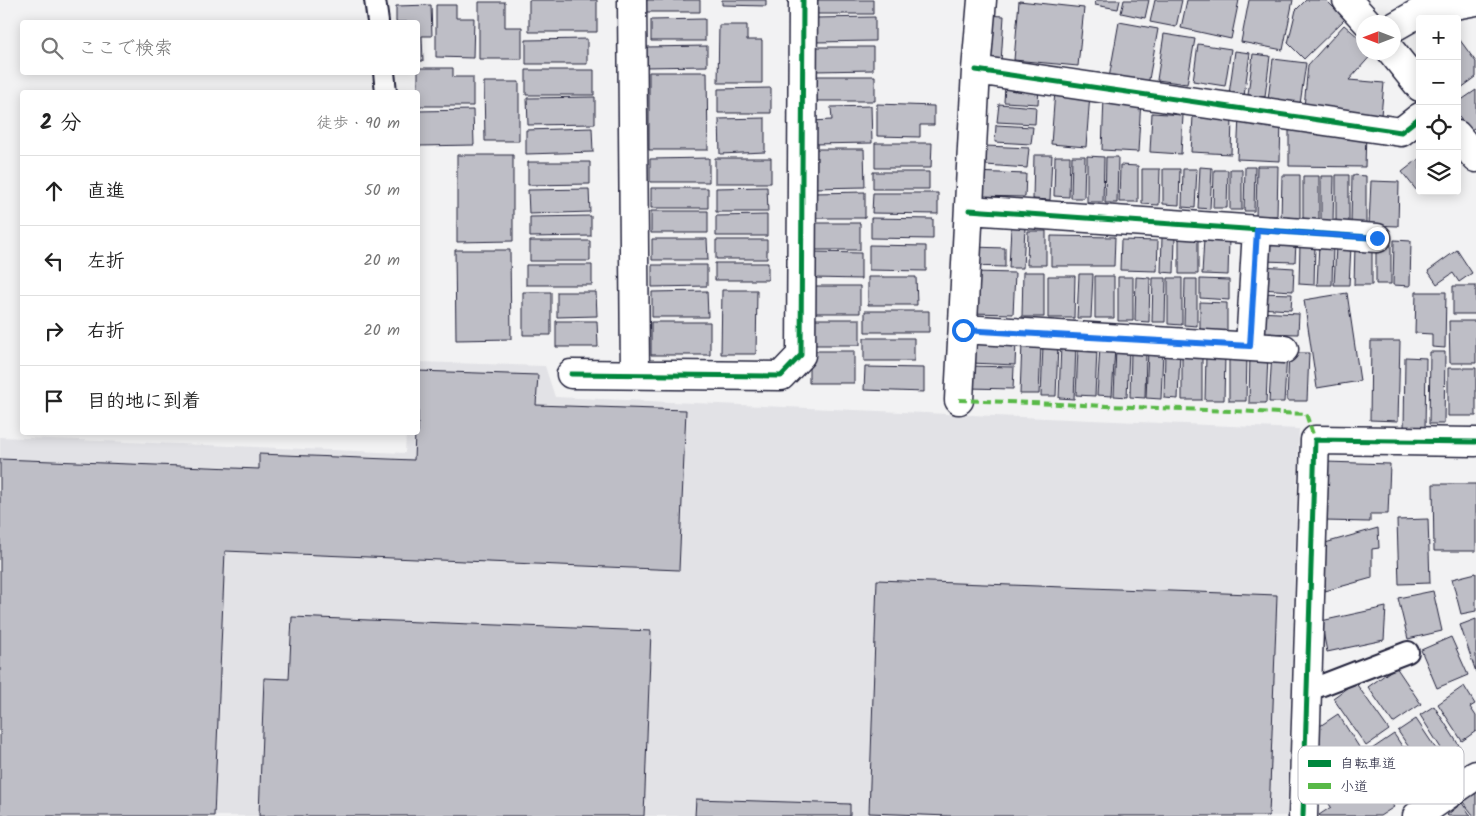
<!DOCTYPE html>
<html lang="ja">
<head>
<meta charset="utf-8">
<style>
	body { margin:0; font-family:Kalam,"Klee One",sans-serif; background:#f6f6f6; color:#222 }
	.controls { position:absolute; right:15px; top:15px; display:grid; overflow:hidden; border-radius:5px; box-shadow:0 2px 12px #0003 }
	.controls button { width:45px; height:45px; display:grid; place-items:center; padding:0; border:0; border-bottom:1px solid #e0e0e0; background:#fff; color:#222; font:25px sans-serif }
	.compass { position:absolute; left:1356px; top:15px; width:45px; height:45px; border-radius:50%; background:#fff; box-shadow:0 2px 12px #0003; rotate:270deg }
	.stop { position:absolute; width:15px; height:15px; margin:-11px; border:4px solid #1a73e8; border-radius:50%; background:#fff }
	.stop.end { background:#1a73e8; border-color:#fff; box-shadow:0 1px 5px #0008 }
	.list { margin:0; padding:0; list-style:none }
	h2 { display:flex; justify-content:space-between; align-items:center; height:65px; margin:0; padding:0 20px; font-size:21px }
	h2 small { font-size:16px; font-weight:400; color:#767676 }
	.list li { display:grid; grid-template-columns:32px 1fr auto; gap:15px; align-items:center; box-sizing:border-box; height:70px; padding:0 20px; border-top:1px solid #e0e0e0 }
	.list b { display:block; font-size:19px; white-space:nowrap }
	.list em { font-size:16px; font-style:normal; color:#767676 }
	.icon { flex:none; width:28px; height:28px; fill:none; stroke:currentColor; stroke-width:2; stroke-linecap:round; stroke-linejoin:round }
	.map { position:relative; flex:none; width:1476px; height:816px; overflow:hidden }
	.search { position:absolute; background:#fff; box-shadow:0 2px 12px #0003; left:20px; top:20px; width:400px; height:55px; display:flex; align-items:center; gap:12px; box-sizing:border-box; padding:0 18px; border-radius:5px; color:#767676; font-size:19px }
	.panel { position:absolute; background:#fff; box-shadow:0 2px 12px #0003; left:20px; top:90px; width:400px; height:345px; border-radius:5px }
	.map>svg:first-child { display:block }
	.built { fill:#e2e2e6 }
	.building { fill:#bebec6; stroke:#22223b }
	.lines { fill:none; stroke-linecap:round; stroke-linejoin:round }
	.service-casing { stroke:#22223b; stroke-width:24 }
	.minor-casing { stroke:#22223b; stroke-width:31 }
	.service { stroke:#fff; stroke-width:20 }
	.minor { stroke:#fff; stroke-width:28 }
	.quiet { stroke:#58b947; stroke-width:4; stroke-dasharray:8 4; stroke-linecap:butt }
	.cycleway-casing { stroke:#fff; stroke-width:8 }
	.cycleway { stroke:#00873e; stroke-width:5 }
	.route { stroke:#1a73e8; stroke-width:6 }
	.key { fill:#fff; stroke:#bdbdc4; stroke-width:1 }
	.key-label { font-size:14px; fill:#22223b }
</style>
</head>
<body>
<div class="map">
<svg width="1476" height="816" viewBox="0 0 1476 816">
	<rect width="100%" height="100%" fill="#f2f2f3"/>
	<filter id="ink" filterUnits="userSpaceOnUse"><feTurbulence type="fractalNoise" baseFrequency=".02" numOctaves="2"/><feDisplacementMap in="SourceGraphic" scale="10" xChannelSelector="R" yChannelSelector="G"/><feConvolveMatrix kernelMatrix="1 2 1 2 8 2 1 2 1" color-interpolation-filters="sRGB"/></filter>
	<g filter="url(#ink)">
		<path class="built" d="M418,362L545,366L555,397L1299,429L1287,816H0V437L405,453L406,433L418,432Z"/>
		<path class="building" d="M529,0H597V32H529Z
			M646,0H700V12H646Z
			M722,0H766V6L722,5Z
			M816,0H873V14H816Z
			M1096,0H1120L1118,9L1095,5Z
			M1124,0H1149L1145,18L1121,13Z
			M1155,0H1182L1176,27L1150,22Z
			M1187,0H1239L1231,39L1181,28Z
			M1249,0H1293L1283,50L1241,42Z
			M1306,0H1326L1345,19L1304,59L1288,43L1296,10Z
			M1019,1L1084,8L1078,66L1014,60Z
			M479,2H505V27H522V59H479Z
			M431,5L432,36H422L423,61H418V22H396V6Z
			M436,5H456V18H474L473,58L436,57Z
			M984,15L1004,16L1001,62L981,61Z
			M875,17V41L816,42L815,18Z
			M705,19V41H651V20Z
			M1119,22L1158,29L1148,85L1109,78Z
			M719,25H747V40H762V83H718Z
			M1344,25L1364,42V52H1374L1349,80L1384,83L1381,115L1304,107L1308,65Z
			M1164,34L1195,39L1187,84L1157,80Z
			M1457,36L1476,62V77L1457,91Z
			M587,39V64H526V40Z
			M1198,44L1231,49L1225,86L1193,81Z
			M707,46V66L645,67V47Z
			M815,47H873V70L815,71Z
			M1235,51L1250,53L1244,96L1229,94Z
			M1253,54L1270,56L1265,97L1248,95Z
			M1273,59L1306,63L1300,104L1268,100Z
			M418,68H453V77H473V106H418Z
			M526,70H594V95H526Z
			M649,72H707L708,150H649Z
			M811,76H875V101H811Z
			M484,82H519V141H485Z
			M1005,85L1039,87L1038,104L1004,102Z
			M771,88V113H718V89Z
			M1476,90V127L1469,131L1457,114V103Z
			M1055,91L1090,94L1086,147L1051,144Z
			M595,97V124L528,125L527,98Z
			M1104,97L1141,99L1138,152L1102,150Z
			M877,104L934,106V125H920V137L877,136Z
			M999,104L1036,107L1035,124L997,122Z
			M871,106L872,143L811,144V121L832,120L831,107Z
			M473,110L474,145L419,146L418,111Z
			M1152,113L1183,115L1181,154L1150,152Z
			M1193,116L1232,117L1231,154L1191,152Z
			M1239,116L1281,118L1280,161L1237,159Z
			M765,118V152L720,154L719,119Z
			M996,125L1033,127L1031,144L995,142Z
			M592,128L593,152L526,154V130Z
			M1289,130L1366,131L1365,167L1289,166Z
			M875,143H932L931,168H875Z
			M986,146L1029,148L1027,168L986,165Z
			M814,149H864L865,187L814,188Z
			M457,155H513V241L457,242Z
			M1034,155H1052L1050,200L1033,199Z
			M1055,156H1070L1069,197L1054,196Z
			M1072,156H1085L1084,198H1071Z
			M1087,156L1104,157L1103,202H1087Z
			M1106,157H1118L1117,203H1105Z
			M709,158V182H650V159Z
			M715,158H771V183H715Z
			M1420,158V189L1417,191L1402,172Z
			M528,162H590V184L528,185Z
			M1120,165L1138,166V202H1119Z
			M1257,166H1278L1277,216H1256Z
			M1200,167L1212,168L1210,209L1198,208Z
			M1245,167H1255L1254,211H1244Z
			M1142,169H1160L1159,205L1142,204Z
			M1163,169H1180L1179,205L1163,204Z
			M1183,169H1197L1195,208L1182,207Z
			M1230,169H1242V210H1230Z
			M1214,170H1228L1227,208H1213Z
			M873,172H929V189H873Z
			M974,172L1026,174L1025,197L973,196Z
			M1282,175H1300V220H1281Z
			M1336,175H1349V223L1336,222Z
			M1352,175L1366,176V224H1351Z
			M1303,176H1319V221L1303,222Z
			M1321,176H1334L1333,222H1321Z
			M1371,181L1399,182L1398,226L1369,225Z
			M767,187L768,212H716V188Z
			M651,188H708V208H651Z
			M589,189L590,212L529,214L528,190Z
			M865,192V218H814V193Z
			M873,193H938V214L872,213Z
			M651,211H708V233H651Z
			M767,215V236H716V216Z
			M591,216V236L530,237V217Z
			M871,218L933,219V239L871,238Z
			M814,223H860V250H814Z
			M1011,227H1025L1023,268H1009Z
			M1028,231H1046V265H1027Z
			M1051,236L1115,237L1114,266H1051Z
			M1162,237L1175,238L1174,273L1161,272Z
			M1179,237H1198V274H1179Z
			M1204,238L1229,239L1228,275L1202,274Z
			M652,239H707L708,260H652Z
			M716,240H767V259H716Z
			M1121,240L1158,241L1157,271L1120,270Z
			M1263,240L1296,242L1295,262L1262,261Z
			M1394,240L1411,241L1410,286L1393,285Z
			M530,241H590V261H530Z
			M1376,243L1391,244V284H1376Z
			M1300,244L1315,245L1314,285L1299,284Z
			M1319,244L1333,245L1332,285H1317Z
			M869,245L926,246V271L869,270Z
			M1355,245H1372V285H1354Z
			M1336,246H1351L1349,285H1334Z
			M972,247L1005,248V267L971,266Z
			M455,250H510L511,339L456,340Z
			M1457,250L1472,273L1459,282L1453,273L1437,284L1428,271Z
			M813,252L861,253V279L813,278Z
			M715,263H768V280H715Z
			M526,265H592V285H526Z
			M652,265H707V286L652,287Z
			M1261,266L1294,268L1293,291L1260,289Z
			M973,272L1015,273L1013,314L971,313Z
			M1023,272H1044V317H1022Z
			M1079,274H1093L1091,318H1077Z
			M1048,276H1075L1074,318H1048Z
			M1095,276H1114V318H1095Z
			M868,277H916L917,305H868Z
			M1118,277H1133V321H1118Z
			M1136,277L1150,278L1149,322L1135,321Z
			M1153,278H1166L1165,322H1152Z
			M1168,278H1182V325L1168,324Z
			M1185,279H1197V326L1184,325Z
			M1200,279L1229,280V300L1200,298Z
			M810,286H860V313H811Z
			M1453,286H1476V314H1453Z
			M722,290H757L756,354H721Z
			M707,291L708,317H652V292Z
			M523,292H551V335H523Z
			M557,292H596L597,316L557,317Z
			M1416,292H1446L1445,348L1432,347V334L1415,333Z
			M1259,293L1292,294L1291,310L1259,308Z
			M1347,293L1360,381L1317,388L1304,300Z
			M1200,302L1227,303V331H1200Z
			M865,311H929V332H865Z
			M1257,312L1299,314L1298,334L1257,333Z
			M811,319H860V345H811Z
			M556,321H597L598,347H556Z
			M1449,321H1476V363H1450Z
			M651,322H710V355H651Z
			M864,338H914V361H864Z
			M971,341L1016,342L1015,365L971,363Z
			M1371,341H1400L1398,421L1370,420Z
			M1022,343L1041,344L1039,394H1020Z
			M1061,344L1076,345L1074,399L1059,398Z
			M1043,345H1058L1056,396H1041Z
			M1100,347H1115L1112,396L1097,395Z
			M1078,349L1097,350L1095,396L1076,395Z
			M1116,349H1129L1127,397L1114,396Z
			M1131,350L1146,351L1145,398L1130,397Z
			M1148,350L1163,351L1161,399L1146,398Z
			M809,351H854V383H809Z
			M1165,351H1180L1178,399L1164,398Z
			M1430,352H1445L1444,424H1429Z
			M1272,353L1287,354L1284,402H1269Z
			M1289,353H1309L1307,401H1287Z
			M1229,354L1247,355L1246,401H1229Z
			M1182,355L1202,356V400H1182Z
			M1206,355H1225L1224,400H1205Z
			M1250,355H1268L1266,403H1249Z
			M1405,357L1426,358L1425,431L1404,430Z
			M969,366L1014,367L1013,389L968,388Z
			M865,367L924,368V392L864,390Z
			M1448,368H1476V416H1448Z
			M418,371L538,375L536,405L686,410L679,570L225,551L214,816H0V459L259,469V454L414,460L415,432H418Z
			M1326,462L1390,464L1388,514H1370V522L1324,521Z
			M1433,484H1476V551H1434Z
			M1428,519L1430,583L1399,584L1397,520Z
			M1378,528L1379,548L1372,549V578L1325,591V543Z
			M1476,573V611L1461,614L1452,579Z
			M877,580L1277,595L1269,816H949L869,813Z
			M1433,591L1442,631L1408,639L1398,598Z
			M1386,607L1384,640L1327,652L1321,621Z
			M292,617L651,631L644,816H259L264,678L289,679Z
			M1476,619V672L1460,625Z
			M1451,637L1468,675L1437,688L1421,650Z
			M1396,667L1421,704L1393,723L1368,687Z
			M1355,682L1389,730L1366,746L1333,698Z
			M1464,686L1475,704L1470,707L1476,716V731L1462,741L1438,704Z
			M1434,706L1460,747L1446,756L1420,715Z
			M1338,714L1359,747L1318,773L1317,728Z
			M1416,719L1444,761L1426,773L1398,731Z
			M1394,734L1426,782L1398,801L1366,753Z
			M1360,755L1394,807L1380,816H1320L1319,815L1331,807L1317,784Z
			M1476,792V816H1474L1463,802Z
			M696,799L850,804V816H695Z
			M1462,803L1471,816H1448L1447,815Z"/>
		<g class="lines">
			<defs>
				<path id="service" d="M375,0L378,22
					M384,72L386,92
					M1307,691L1408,652"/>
				<path id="minor" d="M632,0L635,374
					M1347,0L1367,22
					M1394,27L1422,11L1476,1
					M1392,52L1420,87
					M976,70L1401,132L1420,117
					M1457,135L1476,158
					M969,210L1377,238
					M963,329L1284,349
					M1250,346L1257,230
					M571,374L781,376L801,355L803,0
					M959,400L976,70L982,0
					M1303,816L1315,440L1476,442
					M1417,816L1476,775"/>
			</defs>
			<use href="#service" class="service-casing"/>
			<use href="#minor" class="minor-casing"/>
			<use href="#service" class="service"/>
			<use href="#minor" class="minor"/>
			<path class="quiet" d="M959,400L1306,414L1315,440"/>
			<defs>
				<path id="cycleway" d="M976,70L1401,132L1420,117
					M969,210L1377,238
					M571,374L781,376L801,355L803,0
					M1303,816L1315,440L1476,442"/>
			</defs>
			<use href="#cycleway" class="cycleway-casing"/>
			<use href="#cycleway" class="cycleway"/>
		</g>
	</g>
	<g class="lines" filter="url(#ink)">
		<path class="route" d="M963,330L1250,346L1257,230L1377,238"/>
	</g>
	<rect x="1298" y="746" width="166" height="58" rx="8" class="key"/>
	<rect x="1308" y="760" width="23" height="7" fill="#00873e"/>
	<rect x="1308" y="783" width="23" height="6" fill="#58b947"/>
	<g class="key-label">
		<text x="1340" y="768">自転車道</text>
		<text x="1340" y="791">小道</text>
	</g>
</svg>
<div class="controls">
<button>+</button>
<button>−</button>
<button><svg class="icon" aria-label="locate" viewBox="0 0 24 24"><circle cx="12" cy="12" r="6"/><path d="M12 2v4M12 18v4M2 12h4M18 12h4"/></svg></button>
<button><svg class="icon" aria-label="layers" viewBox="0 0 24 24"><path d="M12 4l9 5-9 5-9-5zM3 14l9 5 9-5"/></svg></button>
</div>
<svg class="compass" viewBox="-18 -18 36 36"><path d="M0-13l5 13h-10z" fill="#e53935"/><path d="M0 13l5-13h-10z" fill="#767676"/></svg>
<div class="stop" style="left:963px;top:330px"></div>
<div class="stop end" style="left:1377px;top:238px"></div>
<div class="search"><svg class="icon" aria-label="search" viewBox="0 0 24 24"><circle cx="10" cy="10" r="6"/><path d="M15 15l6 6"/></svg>ここで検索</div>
<section class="panel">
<h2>2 分<small>徒歩 · 90 m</small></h2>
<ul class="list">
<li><svg class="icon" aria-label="ahead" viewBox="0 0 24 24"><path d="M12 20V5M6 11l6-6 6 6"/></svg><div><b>直進</b></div><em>50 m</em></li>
<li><svg class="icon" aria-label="left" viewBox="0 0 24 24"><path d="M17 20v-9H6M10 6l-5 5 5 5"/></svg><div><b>左折</b></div><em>20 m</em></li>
<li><svg class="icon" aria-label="right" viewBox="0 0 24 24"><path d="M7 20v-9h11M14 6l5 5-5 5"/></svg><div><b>右折</b></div><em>20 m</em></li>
<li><svg class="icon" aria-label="arrive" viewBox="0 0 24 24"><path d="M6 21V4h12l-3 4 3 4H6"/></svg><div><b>目的地に到着</b></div></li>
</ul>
</section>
</div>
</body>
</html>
